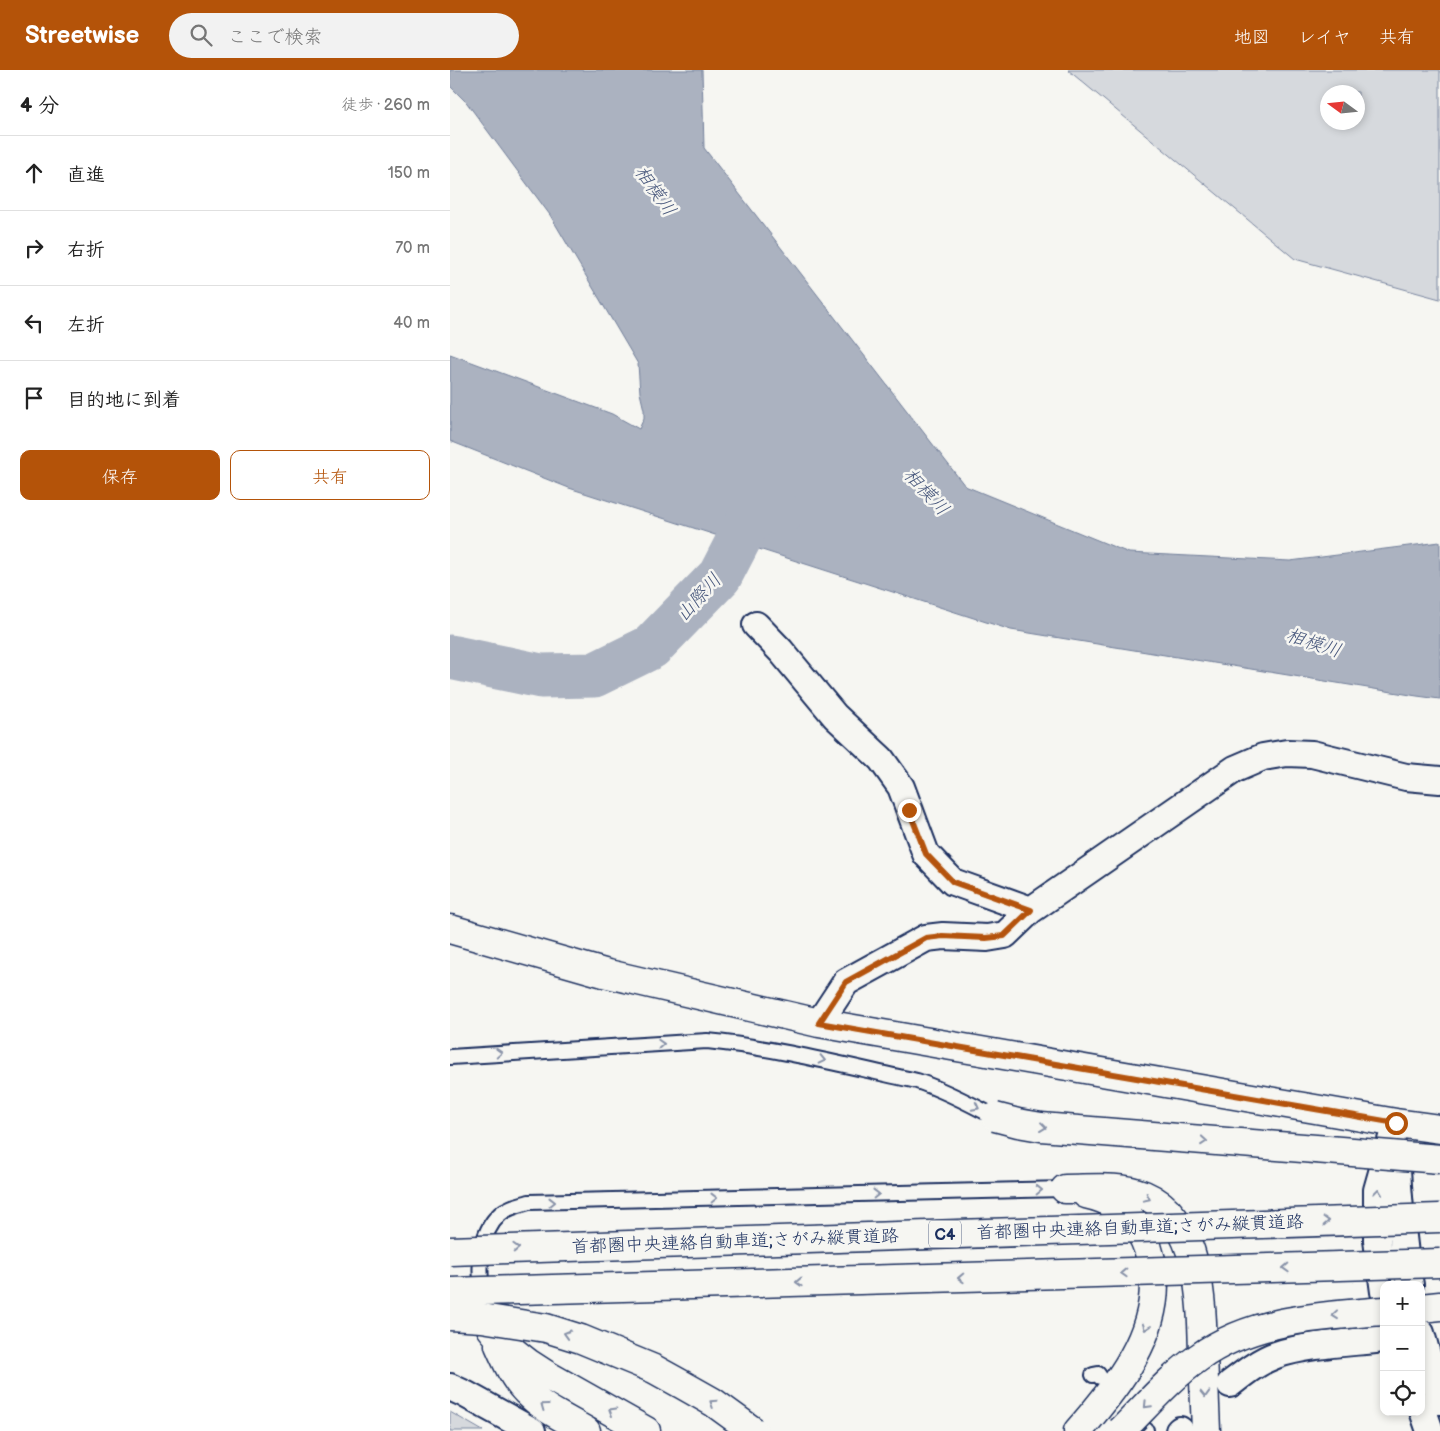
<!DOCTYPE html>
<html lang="ja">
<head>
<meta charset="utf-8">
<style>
	body { margin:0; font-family:"Balsamiq Sans","Klee One",sans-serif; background:#f2f2f2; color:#222 }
	.controls { position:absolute; right:15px; bottom:15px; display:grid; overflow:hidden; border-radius:10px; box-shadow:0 2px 8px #0003 }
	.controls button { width:45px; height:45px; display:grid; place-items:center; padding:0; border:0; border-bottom:1px solid #e0e0e0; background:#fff; color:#222; font:25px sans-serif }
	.compass { position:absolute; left:870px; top:15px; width:45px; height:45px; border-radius:50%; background:#fff; box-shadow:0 2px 8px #0003; rotate:285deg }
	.stop { position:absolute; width:15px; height:15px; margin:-11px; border:4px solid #b45309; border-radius:50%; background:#fff }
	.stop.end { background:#b45309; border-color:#fff; box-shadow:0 1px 5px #0008 }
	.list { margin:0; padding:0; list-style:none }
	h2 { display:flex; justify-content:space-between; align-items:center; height:65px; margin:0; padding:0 20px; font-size:21px }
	h2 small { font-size:16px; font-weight:400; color:#767676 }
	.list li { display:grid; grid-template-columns:32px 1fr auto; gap:15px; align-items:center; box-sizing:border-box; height:75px; padding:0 20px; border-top:1px solid #e0e0e0 }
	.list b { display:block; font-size:19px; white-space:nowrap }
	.list em { font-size:16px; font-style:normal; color:#767676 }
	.actions { display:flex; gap:10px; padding:15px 20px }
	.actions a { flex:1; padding:11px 0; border:1px solid #b45309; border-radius:10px; text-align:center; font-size:18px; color:#b45309 }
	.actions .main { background:#b45309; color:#fff }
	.icon { flex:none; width:28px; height:28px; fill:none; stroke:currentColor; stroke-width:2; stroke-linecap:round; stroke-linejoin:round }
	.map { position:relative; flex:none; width:990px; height:1361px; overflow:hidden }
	header { display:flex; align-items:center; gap:30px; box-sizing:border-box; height:70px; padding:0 25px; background:#b45309; color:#fff }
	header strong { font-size:24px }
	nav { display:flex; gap:28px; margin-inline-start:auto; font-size:18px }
	.search { width:350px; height:45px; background:#f2f2f2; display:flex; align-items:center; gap:12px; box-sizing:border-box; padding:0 18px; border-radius:28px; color:#767676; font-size:19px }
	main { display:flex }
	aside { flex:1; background:#fff }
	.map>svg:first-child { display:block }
	.green { fill:#d6d9dd; stroke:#78849e; fill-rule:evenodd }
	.water { fill:#abb2c0; stroke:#717e99 }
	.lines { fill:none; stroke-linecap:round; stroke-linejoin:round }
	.river { stroke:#abb2c0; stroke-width:45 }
	.service-casing { stroke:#1b2f5e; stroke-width:18 }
	.minor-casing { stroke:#1b2f5e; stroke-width:30 }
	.tertiary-casing { stroke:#1b2f5e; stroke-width:31 }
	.motorway-casing { stroke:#1b2f5e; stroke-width:31 }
	.service { stroke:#f6f6f2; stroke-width:14 }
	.minor { stroke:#f6f6f2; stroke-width:26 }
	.tertiary { stroke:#f6f6f2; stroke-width:28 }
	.motorway { stroke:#f6f6f2; stroke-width:28 }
	.motorway-bridge-casing { stroke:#1b2f5e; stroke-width:31; stroke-linecap:butt }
	.motorway-bridge { stroke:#f6f6f2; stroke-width:28 }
	.oneway { stroke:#8892a8 }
	.route { stroke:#b45309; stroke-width:6 }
	.labels { text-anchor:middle; stroke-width:5; stroke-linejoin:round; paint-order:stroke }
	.shield { fill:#f6f6f2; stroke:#5d6b8a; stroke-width:1 }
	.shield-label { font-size:16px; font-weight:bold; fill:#1b2f5e }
	.street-label { font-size:18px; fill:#1b2f5e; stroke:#f6f6f2 }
	.water-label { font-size:19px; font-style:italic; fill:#46567b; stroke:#f6f6f2 }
</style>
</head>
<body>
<header>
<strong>Streetwise</strong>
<div class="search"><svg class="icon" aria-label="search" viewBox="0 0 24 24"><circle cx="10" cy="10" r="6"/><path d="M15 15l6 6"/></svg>ここで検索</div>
<nav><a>地図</a><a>レイヤ</a><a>共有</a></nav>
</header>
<main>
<aside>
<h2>4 分<small>徒歩 · 260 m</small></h2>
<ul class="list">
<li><svg class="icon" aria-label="ahead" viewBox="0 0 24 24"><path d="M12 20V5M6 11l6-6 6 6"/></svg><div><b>直進</b></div><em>150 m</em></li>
<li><svg class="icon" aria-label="right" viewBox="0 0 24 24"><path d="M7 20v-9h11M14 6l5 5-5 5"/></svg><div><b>右折</b></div><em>70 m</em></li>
<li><svg class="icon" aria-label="left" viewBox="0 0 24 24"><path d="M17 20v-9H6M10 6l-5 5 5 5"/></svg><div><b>左折</b></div><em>40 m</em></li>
<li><svg class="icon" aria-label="arrive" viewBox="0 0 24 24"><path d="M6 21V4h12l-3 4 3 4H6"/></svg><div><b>目的地に到着</b></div></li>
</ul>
<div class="actions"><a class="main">保存</a><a>共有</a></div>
</aside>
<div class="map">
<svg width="990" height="1361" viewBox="0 0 990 1361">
	<rect width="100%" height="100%" fill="#f6f6f2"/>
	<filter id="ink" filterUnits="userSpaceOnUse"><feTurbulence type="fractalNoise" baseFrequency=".02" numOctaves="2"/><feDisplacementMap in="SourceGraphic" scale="10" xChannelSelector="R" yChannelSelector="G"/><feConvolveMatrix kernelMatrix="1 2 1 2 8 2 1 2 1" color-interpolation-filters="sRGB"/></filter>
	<g filter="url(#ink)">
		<path class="green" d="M618,0H990V229L845,189ZM878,22H908V52H878Z
			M0,1342L33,1361H0Z"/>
		<path class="water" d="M0,0H252L254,78L515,416L679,483L840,491L990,472V629L967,626L561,560L119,418L0,371V284L162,344L189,359L194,348V340L190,323L188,294L100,145L17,33L0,16Z"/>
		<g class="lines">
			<path class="river" d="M0,587L91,606L144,605L201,577L270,506L303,442L331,444"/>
			<defs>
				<path id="service" d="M0,987L257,971C328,978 397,996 467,1011C494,1020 519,1033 545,1047
					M32,1225C29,1198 28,1164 50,1144C58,1137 69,1135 79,1132L615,1119
					M643,1305L648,1304L650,1307
					M696,1360V1361"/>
				<path id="minor" d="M306,555L331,581L385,646L431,689L451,717L476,784L503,812L581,840
					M369,953L396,912L476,868L493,866L537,868L555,865L581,840L785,699L813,687L837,683L862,684L956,707L990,710
					M946,1081C948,1126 952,1170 960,1215
					M934,1222L927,1170V1120L946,1053
					M971,1263L990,1331
					M780,1314C794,1303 809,1291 826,1285C858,1274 900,1273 934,1269
					M0,1317L15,1324L82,1361
					M971,1335L980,1361
					M729,1361L730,1360"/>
				<path id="tertiary" d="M0,859L154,903L369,953L946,1053L990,1059"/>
				<path id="motorway" d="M615,1119C641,1119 670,1115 694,1125C751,1149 752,1234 753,1285C754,1310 755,1336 756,1361
					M34,1238L41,1258L55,1275L78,1293L95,1304L196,1361
					M971,1238L990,1236
					M49,1275C56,1291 64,1309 77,1322C93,1339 116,1349 136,1361
					M628,1361C666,1318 711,1262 703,1201C701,1187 698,1174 690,1162C675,1139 663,1130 636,1124"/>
			</defs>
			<use href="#service" class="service-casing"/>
			<use href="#minor" class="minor-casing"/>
			<use href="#tertiary" class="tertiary-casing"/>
			<use href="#motorway" class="motorway-casing"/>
			<use href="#service" class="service"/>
			<use href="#minor" class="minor"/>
			<use href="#tertiary" class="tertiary"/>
			<use href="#motorway" class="motorway"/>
			<defs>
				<path id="motorway-bridge" d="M545,1047L568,1053L591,1057L990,1089
					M0,1181L990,1148
					M0,1222L990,1193
					M0,1246L32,1248L96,1258L131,1269L204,1299L233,1315L263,1332L303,1361
					M671,1361C696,1336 720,1308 748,1288C802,1249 870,1246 934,1241"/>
			</defs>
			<use href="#motorway-bridge" class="motorway-bridge-casing"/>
			<use href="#motorway-bridge" class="motorway-bridge"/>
		</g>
		<defs><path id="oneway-chevron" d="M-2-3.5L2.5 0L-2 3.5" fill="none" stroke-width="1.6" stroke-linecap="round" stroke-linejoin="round" transform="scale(1.25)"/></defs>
		<g class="oneway">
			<use href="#oneway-chevron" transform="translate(211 974) rotate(-3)"/>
			<use href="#oneway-chevron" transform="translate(49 983) rotate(-3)"/>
			<use href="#oneway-chevron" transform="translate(372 990) rotate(13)"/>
			<use href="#oneway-chevron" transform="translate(526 1037) rotate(27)"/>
			<use href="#oneway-chevron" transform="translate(593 1057) rotate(7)"/>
			<use href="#oneway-chevron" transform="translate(754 1071) rotate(5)"/>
			<use href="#oneway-chevron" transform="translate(589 1120) rotate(-1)"/>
			<use href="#oneway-chevron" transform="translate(928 1122) rotate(-84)"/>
			<use href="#oneway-chevron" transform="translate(426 1124) rotate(-1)"/>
			<use href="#oneway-chevron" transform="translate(264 1128) rotate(-1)"/>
			<use href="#oneway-chevron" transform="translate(697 1128) rotate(26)"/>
			<use href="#oneway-chevron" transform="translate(102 1132) rotate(-1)"/>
			<use href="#oneway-chevron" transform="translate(876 1151) rotate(-2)"/>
			<use href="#oneway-chevron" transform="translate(66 1178) rotate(-2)"/>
			<use href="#oneway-chevron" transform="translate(836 1198) rotate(178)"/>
			<use href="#oneway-chevron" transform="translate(674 1203) rotate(178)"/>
			<use href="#oneway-chevron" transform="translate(511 1208) rotate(178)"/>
			<use href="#oneway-chevron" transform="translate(349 1212) rotate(178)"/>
			<use href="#oneway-chevron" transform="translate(885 1245) rotate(174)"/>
			<use href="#oneway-chevron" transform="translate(696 1257) rotate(109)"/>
			<use href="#oneway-chevron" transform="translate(117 1264) rotate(-163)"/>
			<use href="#oneway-chevron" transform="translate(755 1324) rotate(88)"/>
			<use href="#oneway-chevron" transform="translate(263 1333) rotate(-147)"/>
			<use href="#oneway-chevron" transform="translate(697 1335) rotate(134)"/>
			<use href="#oneway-chevron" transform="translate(94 1336) rotate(-144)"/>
			<use href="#oneway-chevron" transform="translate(162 1341) rotate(-150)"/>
		</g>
	</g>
	<g class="lines" filter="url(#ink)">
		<path class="route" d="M459,740L476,784L503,812L581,840L554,866L536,868L493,866L476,868L396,912L369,953L946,1053"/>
	</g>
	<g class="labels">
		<rect class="shield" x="479" y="1150.5" width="32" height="27" rx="4"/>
		<g class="shield-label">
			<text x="495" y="1170">C4</text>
		</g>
		<g class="street-label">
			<text transform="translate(690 1157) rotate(-2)" y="6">首都圏中央連絡自動車道;さがみ縦貫道路</text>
			<text transform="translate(285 1171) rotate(-2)" y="6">首都圏中央連絡自動車道;さがみ縦貫道路</text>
		</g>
		<g class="water-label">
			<text transform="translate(206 120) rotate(55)" y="7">相模川</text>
			<text transform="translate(477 421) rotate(47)" y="7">相模川</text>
			<text transform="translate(248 527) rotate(-48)" y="7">山際川</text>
			<text transform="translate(864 572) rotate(18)" y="7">相模川</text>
		</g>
	</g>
</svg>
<div class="controls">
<button>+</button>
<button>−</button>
<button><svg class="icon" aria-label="locate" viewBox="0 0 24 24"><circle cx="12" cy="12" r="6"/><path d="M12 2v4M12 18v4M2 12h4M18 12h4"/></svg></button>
</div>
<svg class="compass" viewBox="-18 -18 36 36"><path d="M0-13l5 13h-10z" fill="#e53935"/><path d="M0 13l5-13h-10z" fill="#767676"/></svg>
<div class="stop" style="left:946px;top:1053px"></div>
<div class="stop end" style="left:459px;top:740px"></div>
</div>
</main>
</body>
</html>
